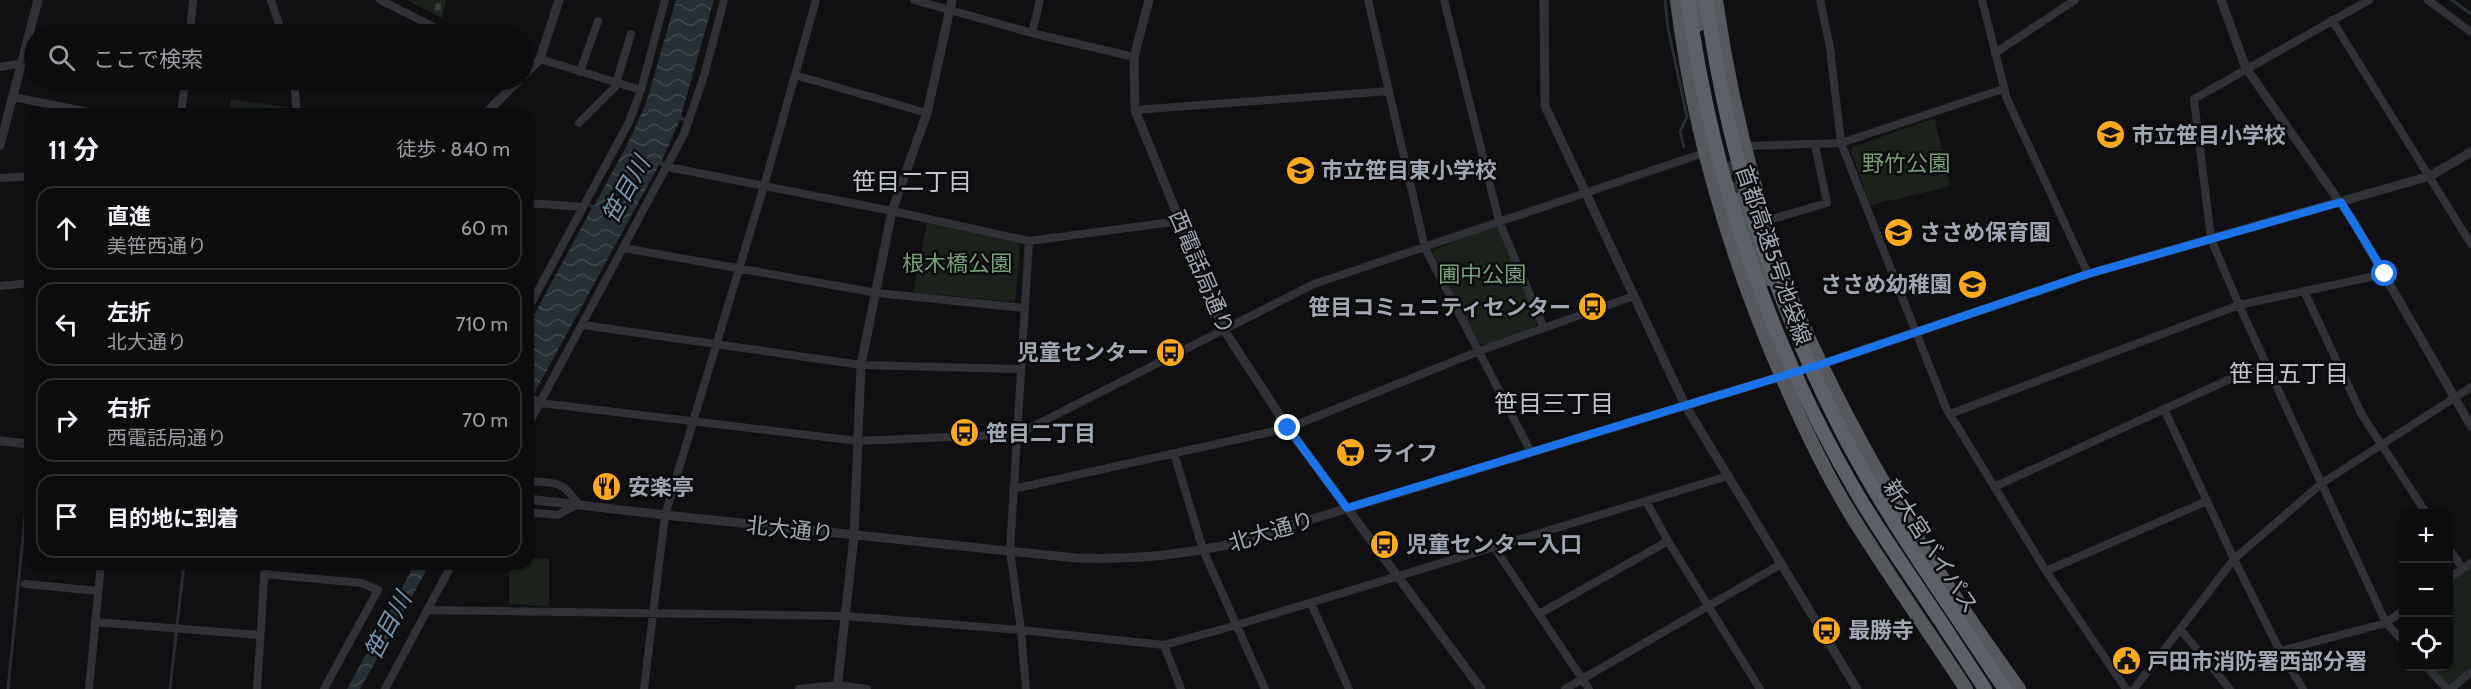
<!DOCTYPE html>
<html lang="ja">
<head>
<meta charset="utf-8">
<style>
	body { margin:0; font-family:Cabin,"Noto Sans JP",sans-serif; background:#151517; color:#f1f3f6 }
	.controls { position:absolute; right:18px; bottom:18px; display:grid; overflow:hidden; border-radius:12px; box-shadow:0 2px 4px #0004 }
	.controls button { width:54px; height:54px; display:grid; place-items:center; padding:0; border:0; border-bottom:2px solid #2c2c2e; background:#0c0c0e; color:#f1f3f6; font:30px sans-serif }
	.stop { position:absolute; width:18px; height:18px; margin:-14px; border:4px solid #1a73e8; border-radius:50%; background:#fff }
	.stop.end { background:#1a73e8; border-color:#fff; box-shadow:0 2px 6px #0008 }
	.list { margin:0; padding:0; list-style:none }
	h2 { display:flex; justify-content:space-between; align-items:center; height:78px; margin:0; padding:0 24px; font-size:26px }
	h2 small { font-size:20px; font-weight:400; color:#9a9b9e }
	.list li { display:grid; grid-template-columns:39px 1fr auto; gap:18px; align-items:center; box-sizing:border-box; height:84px; margin:0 12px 12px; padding:0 12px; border:2px solid #2c2c2e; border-radius:18px }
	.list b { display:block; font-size:22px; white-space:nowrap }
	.list p { margin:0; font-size:20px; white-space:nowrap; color:#9a9b9e }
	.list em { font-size:20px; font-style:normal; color:#9a9b9e }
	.icon { flex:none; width:33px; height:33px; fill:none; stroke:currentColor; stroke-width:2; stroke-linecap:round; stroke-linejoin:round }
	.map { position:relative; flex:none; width:2471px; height:689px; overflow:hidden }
	.search { position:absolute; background:#0c0c0e; box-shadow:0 2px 4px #0004; left:24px; top:24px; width:510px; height:66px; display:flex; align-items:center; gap:15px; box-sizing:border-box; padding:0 21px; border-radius:33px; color:#9a9b9e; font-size:22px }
	.panel { position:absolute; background:#0c0c0e; box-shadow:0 2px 4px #0004; left:24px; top:108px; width:510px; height:462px; border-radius:18px }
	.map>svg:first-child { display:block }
	.green { fill:#1a221b }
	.cemetery { fill:url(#cemetery-stones) }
	.water { fill:url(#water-waves) }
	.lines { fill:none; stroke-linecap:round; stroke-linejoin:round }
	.stream { stroke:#262f36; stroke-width:3 }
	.trunk-tunnel { stroke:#2d2e32; stroke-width:14; stroke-dasharray:14 7; stroke-linecap:butt }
	.minor { stroke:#313237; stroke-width:8 }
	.tertiary { stroke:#313237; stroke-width:9 }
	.trunk { stroke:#55585f; stroke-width:14 }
	.motorway { stroke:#5d6068; stroke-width:14 }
	.motorway-bridge { stroke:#5d6068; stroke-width:14 }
	.route { stroke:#1a73e8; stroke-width:8 }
	.labels { text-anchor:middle; stroke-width:5; stroke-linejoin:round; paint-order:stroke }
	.poi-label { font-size:22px; font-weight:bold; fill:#a0a7b4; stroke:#0b0b0d; text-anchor:start }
	.park-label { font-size:22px; fill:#76a077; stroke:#0b0b0d }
	.street-label { font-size:22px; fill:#a0a7b4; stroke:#0b0b0d }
	.neighbourhood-label { font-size:24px; fill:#c1c6cf; stroke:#0b0b0d }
	.water-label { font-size:24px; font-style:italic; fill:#7497b2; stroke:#0b0b0d }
</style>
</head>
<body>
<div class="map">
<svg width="2471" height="689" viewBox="0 0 2471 689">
	<defs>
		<pattern id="cemetery-stones" width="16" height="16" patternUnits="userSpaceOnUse" patternTransform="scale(1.5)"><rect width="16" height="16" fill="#1a221b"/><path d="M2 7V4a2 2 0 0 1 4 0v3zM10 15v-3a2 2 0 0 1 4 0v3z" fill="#383f3a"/></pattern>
		<pattern id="water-waves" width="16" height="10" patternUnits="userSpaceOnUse" patternTransform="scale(1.5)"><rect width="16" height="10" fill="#262f36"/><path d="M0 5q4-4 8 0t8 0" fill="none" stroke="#424a51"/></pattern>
	</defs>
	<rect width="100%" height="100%" fill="#101012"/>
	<path class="green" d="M231,99L293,108V114H229Z
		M1932,119L1935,120L1950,184L1948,187L1870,205L1851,151L1853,147Z
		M927,223L1019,243L1020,249L1015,302L913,292Z
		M1495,226L1498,228L1537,320L1536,326L1484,345L1478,343L1433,253L1434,250Z
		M528,558L549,559V606L509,604V564H528Z
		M2471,566V669L2449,688L2429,667L2448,666L2449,582Z"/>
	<path class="cemetery" d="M407,0H446L442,18Z"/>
	<path class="water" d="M676,0H714L681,116L685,118L684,121L680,120L662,160L664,163L663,166L659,165L529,403L530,408L528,407V326L592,208L589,206L590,204L594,206L627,145L646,103Z
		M415,564H430L360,689H347Z"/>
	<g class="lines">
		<path class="stream" d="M1665,0L1668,28L1687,117L1680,131L1684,147
			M2452,0L2471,14
			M8,689L30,466
			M170,689L184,564"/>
		<path class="trunk-tunnel" d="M1731,161L1741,199"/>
		<path class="minor" d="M271,0L282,34
			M380,0L448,34
			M914,0L1032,33L1134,57
			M1368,0L1425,248L1531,452
			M1444,0L1499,221L1544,328
			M1820,0L1830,47L1841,143L1946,408L2046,571L2126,689
			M1982,0L2007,99L2088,274
			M2369,0L2194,99L2211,239L2239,305L2386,623L2404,642
			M2428,0L2471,32
			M2332,20L2471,244
			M1032,33L1040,0
			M190,34L193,0
			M1995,53L2075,0
			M540,59L641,90
			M0,67L22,63
			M580,72L598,21
			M795,75L927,113
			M294,80L297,114
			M13,97L99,114
			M1135,110L1389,91
			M181,114L185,80
			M579,123L615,87L631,34
			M1744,146L1841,143L2003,89
			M668,167L892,211L1029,241L1180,221
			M0,178L30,176
			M528,203L583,207
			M1765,221L1827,203L1815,144
			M624,248L877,293L1024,308
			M0,286L30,283
			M2304,291L2362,415L2427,514
			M528,309L629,122L641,90L665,0
			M583,325L861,365L1020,369
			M528,396L540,403L858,441L1018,434L1314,284L1704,153
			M2164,409L2234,559L2280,651L2303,689
			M1950,414L2239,305L2385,274
			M528,425L684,134L704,76L724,0
			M1174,453L1203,550L1265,689
			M528,481C555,484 562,479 578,504L558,515L528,512
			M1994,487L2265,363
			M1013,489L1288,428L1479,351L1634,296
			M1646,501L1668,541L1760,689
			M1494,547L1589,689
			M2448,547L2463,569
			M2046,571L2207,501
			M264,574L362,583L378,590L324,689
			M2448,579L2471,563
			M25,584L98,591
			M1311,603L1349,689
			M428,610L845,616L1021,630L1164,645L1237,625L1728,476
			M1539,614L1668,541
			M95,622L259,635
			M2180,629L2230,689
			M1164,645L1181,689
			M2280,651L2386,623L2404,610
			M2426,666L2447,689
			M89,689L101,564
			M257,689L265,564
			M385,689L452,564
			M644,689L665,515L764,186L816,0
			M799,689L838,685L867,689
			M1026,689L1021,630L1010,551L1029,241
			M1565,689L1781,564
			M2134,689L2234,559L2322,483L2471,387
			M2451,689L2471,672"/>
		<path class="tertiary" d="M1149,0L1134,57L1135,110L1224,330L1288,428L1481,689
			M1544,0L1545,106L1685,405L1857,689
			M2221,0L2246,68L2355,224L2471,426
			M524,75L540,59L559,0
			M485,114L519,80
			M0,145L38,0
			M0,441L30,444
			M528,499L665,515L1076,558C1128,560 1176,556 1227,545L1822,364L2088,274L2430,176L2471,152
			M837,689L854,536L861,365L892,211L927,113L952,0"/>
		<path class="trunk" d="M1677,0C1693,133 1731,261 1785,384C1805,430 1827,476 1853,518C1889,576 1929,632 1966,689
			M1695,0L1698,25
			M1716,0C1725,63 1738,125 1755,186C1764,219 1773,254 1786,286C1847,433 1926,560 2019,689
			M1741,199L1768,279"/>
		<path class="motorway" d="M1947,631L1985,689
			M1993,672L2005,689"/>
		<path class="motorway-bridge" d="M1688,0C1712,177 1770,348 1862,502C1889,546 1919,588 1947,631
			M1706,0C1727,152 1772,298 1843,434C1886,517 1942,594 1993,672"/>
	</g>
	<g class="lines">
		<path class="route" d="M1288,428L1347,508L1822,364L2088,274L2341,202L2385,274"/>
	</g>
	<defs>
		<symbol id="school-disc" viewBox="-11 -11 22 22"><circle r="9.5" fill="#fda91c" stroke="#0b0b0d"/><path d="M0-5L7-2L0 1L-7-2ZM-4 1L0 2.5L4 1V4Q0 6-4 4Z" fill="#111"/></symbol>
		<symbol id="bus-disc" viewBox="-11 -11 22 22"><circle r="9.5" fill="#fda91c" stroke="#0b0b0d"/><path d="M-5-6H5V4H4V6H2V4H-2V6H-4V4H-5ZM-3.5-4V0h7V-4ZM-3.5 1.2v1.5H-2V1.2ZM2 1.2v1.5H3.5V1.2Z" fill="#111"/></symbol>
		<symbol id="supermarket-disc" viewBox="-11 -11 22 22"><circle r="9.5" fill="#fda91c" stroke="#0b0b0d"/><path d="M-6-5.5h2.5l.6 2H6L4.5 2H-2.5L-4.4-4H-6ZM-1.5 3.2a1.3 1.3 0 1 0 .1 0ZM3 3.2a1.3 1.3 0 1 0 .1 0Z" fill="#111"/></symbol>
		<symbol id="restaurant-disc" viewBox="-11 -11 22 22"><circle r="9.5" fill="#fda91c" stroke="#0b0b0d"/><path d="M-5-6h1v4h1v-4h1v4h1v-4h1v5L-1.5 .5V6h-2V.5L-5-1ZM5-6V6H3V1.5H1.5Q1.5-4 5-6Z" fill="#111"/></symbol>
		<symbol id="civic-disc" viewBox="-11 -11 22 22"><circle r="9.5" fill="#fda91c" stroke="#0b0b0d"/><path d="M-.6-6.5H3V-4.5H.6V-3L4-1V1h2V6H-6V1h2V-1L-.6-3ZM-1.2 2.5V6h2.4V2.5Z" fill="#111"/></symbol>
	</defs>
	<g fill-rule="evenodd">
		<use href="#school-disc" x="2094" y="118" width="33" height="33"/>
		<use href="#school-disc" x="1284" y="154" width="33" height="33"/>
		<use href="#school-disc" x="1882" y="216" width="33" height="33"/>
		<use href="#school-disc" x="1956" y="268" width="33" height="33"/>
		<use href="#bus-disc" x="1576" y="290" width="33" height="33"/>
		<use href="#bus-disc" x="1154" y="336" width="33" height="33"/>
		<use href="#bus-disc" x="948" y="416" width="33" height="33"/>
		<use href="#supermarket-disc" x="1334" y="436" width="33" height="33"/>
		<use href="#restaurant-disc" x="590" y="470" width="33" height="33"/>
		<use href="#bus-disc" x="1368" y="528" width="33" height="33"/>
		<use href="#bus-disc" x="1810" y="614" width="33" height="33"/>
		<use href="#civic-disc" x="2110" y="644" width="33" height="33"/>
	</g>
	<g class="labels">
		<g class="poi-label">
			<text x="2132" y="143">市立笹目小学校</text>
			<text x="1321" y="178">市立笹目東小学校</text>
			<text x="1919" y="240">ささめ保育園</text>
			<text x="1952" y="292" text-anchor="end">ささめ幼稚園</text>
			<text x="1571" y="315" text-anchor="end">笹目コミュニティセンター</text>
			<text x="1149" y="360" text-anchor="end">児童センター</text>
			<text x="986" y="441">笹目二丁目</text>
			<text x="1372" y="461">ライフ</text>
			<text x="628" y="495">安楽亭</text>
			<text x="1406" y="552">児童センター入口</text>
			<text x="1848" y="638">最勝寺</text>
			<text x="2147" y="669">戸田市消防署西部分署</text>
		</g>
		<g class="park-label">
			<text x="1906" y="171">野竹公園</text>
			<text x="957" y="271">根木橋公園</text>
			<text x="1482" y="282">圃中公園</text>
		</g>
		<g class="street-label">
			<text transform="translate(1774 255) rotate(71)" y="8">首都高速5号池袋線</text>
			<text transform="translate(1202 272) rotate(67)" y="8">西電話局通り</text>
			<text transform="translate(790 529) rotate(6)" y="8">北大通り</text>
			<text transform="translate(1271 531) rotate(-17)" y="8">北大通り</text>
			<text transform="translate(1931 546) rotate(57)" y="8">新大宮バイパス</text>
		</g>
		<g class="neighbourhood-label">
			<text x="912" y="190">笹目二丁目</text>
			<text x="2289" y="382">笹目五丁目</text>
			<text x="1554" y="412">笹目三丁目</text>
		</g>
		<g class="water-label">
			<text transform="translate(626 190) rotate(-61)" y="8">笹目川</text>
			<text transform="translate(388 626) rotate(-62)" y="8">笹目川</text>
		</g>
	</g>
</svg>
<div class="controls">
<button>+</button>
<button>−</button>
<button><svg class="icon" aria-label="locate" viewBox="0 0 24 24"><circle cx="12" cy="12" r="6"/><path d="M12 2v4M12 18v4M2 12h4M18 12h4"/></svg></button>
</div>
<div class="stop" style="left:2385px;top:274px"></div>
<div class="stop end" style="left:1288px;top:428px"></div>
<div class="search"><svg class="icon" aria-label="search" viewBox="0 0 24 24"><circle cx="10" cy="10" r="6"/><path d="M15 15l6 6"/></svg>ここで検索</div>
<section class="panel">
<h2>11 分<small>徒歩 · 840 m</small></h2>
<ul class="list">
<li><svg class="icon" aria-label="ahead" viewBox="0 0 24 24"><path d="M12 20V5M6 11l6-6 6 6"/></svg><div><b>直進</b><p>美笹西通り</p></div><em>60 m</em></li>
<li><svg class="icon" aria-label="left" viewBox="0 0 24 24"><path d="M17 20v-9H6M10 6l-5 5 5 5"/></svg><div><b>左折</b><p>北大通り</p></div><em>710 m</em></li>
<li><svg class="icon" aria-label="right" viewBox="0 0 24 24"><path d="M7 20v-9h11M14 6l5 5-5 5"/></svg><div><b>右折</b><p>西電話局通り</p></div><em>70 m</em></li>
<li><svg class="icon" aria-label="arrive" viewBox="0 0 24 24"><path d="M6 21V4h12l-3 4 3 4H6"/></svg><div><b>目的地に到着</b></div></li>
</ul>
</section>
</div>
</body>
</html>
